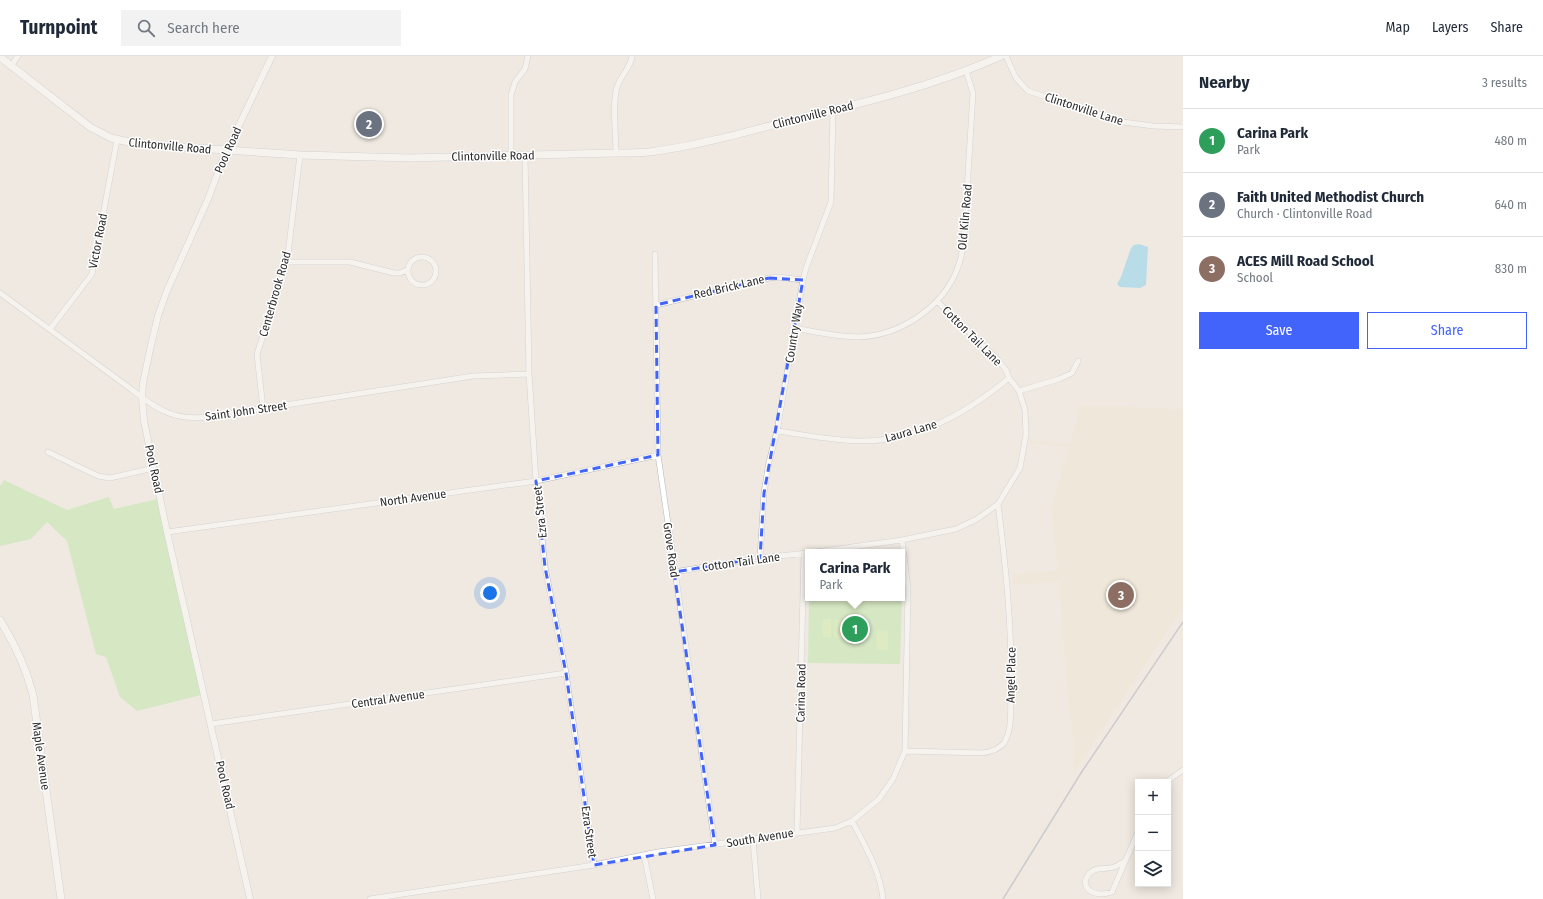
<!DOCTYPE html>
<html lang="en">
<head>
<meta charset="utf-8">
<style>
	body { margin:0; font-family:"Fira Sans Condensed",sans-serif; background:#f2f2f3; color:#1f2937 }
	.controls { position:absolute; right:12px; bottom:12px; display:grid; overflow:hidden; border-radius:0px; box-shadow:0 2px 10px #0003 }
	.controls button { width:36px; height:36px; display:grid; place-items:center; padding:0; border:0; border-bottom:1px solid #e0e1e3; background:#fff; color:#1f2937; font:20px sans-serif }
	.you { position:absolute; left:490px; top:537px; width:14px; height:14px; margin:-10px; border:3px solid #fff; border-radius:50%; background:#1a73e8; box-shadow:0 0 0 6px #1a73e833 }
	.badge { display:grid; place-items:center; width:26px; height:26px; border-radius:50%; background:#4264fb; color:#fff; font-size:13px; font-weight:700 }
	.pin { position:absolute; translate:-50% -50%; border:2px solid #fff; box-shadow:0 1px 4px #0006 }
	.popup { position:absolute; left:805px; top:493px; width:100px; height:52px; box-sizing:border-box; display:grid; place-content:center; border-radius:0px; background:#fff; filter:drop-shadow(0 1px 3px #0005); font-size:13px; white-space:nowrap; color:#747a83 }
	.popup b { font-size:15px; color:#1f2937 }
	.popup::after { content:''; position:absolute; left:50%; top:100%; margin-left:-8px; border:8px solid transparent; border-top-color:#fff }
	.list { margin:0; padding:0; list-style:none }
	h2 { display:flex; justify-content:space-between; align-items:center; height:52px; margin:0; padding:0 16px; font-size:17px }
	h2 small { font-size:13px; font-weight:400; color:#747a83 }
	.list li { display:grid; grid-template-columns:26px 1fr auto; gap:12px; align-items:center; box-sizing:border-box; height:64px; padding:0 16px; border-top:1px solid #e0e1e3 }
	.list b { display:block; font-size:15px; white-space:nowrap }
	.list p { margin:0; font-size:13px; white-space:nowrap; color:#747a83 }
	.list em { font-size:13px; font-style:normal; color:#747a83 }
	.actions { display:flex; gap:8px; padding:12px 16px }
	.actions a { flex:1; padding:9px 0; border:1px solid #4264fb; border-radius:0px; text-align:center; font-size:14px; color:#4264fb }
	.actions .main { background:#4264fb; color:#fff }
	.icon { flex:none; width:22px; height:22px; fill:none; stroke:currentColor; stroke-width:2; stroke-linecap:round; stroke-linejoin:round }
	.map { position:relative; flex:none; width:1183px; height:843px; overflow:hidden }
	header { display:flex; align-items:center; gap:24px; box-sizing:border-box; height:56px; padding:0 20px; background:#fff; border-bottom:1px solid #e0e1e3 }
	header strong { font-size:19px }
	nav { display:flex; gap:22px; margin-inline-start:auto; font-size:14px }
	.search { width:280px; height:36px; background:#f2f2f3; display:flex; align-items:center; gap:10px; box-sizing:border-box; padding:0 14px; border-radius:0px; color:#747a83; font-size:15px }
	main { display:flex }
	aside { flex:1; background:#fff }
	.map>svg:first-child { display:block }
	.education { fill:#f0e6d1 }
	.green { fill:#b6e59e }
	.pitch { fill:#c9ec9a }
	.water { fill:#75cff0 }
	.lines { fill:none; stroke-linecap:round; stroke-linejoin:round }
	.minor-casing { stroke:#b4b7c1; stroke-width:6 }
	.tertiary-casing { stroke:#b4b7c1; stroke-width:7 }
	.secondary-casing { stroke:#b4b7c1; stroke-width:8 }
	.minor { stroke:#fff; stroke-width:5 }
	.tertiary { stroke:#fff; stroke-width:6 }
	.secondary { stroke:#fff; stroke-width:7 }
	.rail { stroke:#a3a6b8; stroke-width:1.5 }
	.marked { fill:none; stroke:#4264fb; stroke-width:3; stroke-dasharray:8 5; stroke-linejoin:round }
	.labels { text-anchor:middle; stroke-width:3; stroke-linejoin:round; paint-order:stroke }
	.street-label { font-size:12px; fill:#2e2e2e; stroke:#fff }
</style>
</head>
<body>
<header>
<strong>Turnpoint</strong>
<div class="search"><svg class="icon" aria-label="search" viewBox="0 0 24 24"><circle cx="10" cy="10" r="6"/><path d="M15 15l6 6"/></svg>Search here</div>
<nav><a>Map</a><a>Layers</a><a>Share</a></nav>
</header>
<main>
<div class="map">
<svg width="1183" height="843" viewBox="0 0 1183 843">
	<rect width="100%" height="100%" fill="#efe9e1"/>
	<path class="education" d="M1081,349L1183,353V551L1074,717L1072,670L1066,623L1059,526L1013,529L1012,518L1057,514L1052,450L1069,391L1030,387V384L1070,388Z"/>
	<path class="green" d="M4,424L67,454L109,441L114,453L158,443L201,639L137,655L120,641L106,601L96,598L67,485L47,466L31,483L0,490V430Z
		M809,542H902L900,608L808,607Z"/>
	<path class="pitch" d="M823,563H831V581H822Z
		M835,564H843L842,582H834Z
		M877,574L888,575V594H876Z"/>
	<path class="water" d="M1139,188L1148,191L1146,229L1140,232L1120,231L1117,228L1121,221L1131,192L1134,189Z"/>
	<g class="lines">
		<defs>
			<path id="minor" d="M1006,0L1016,22L1028,35L1123,66L1153,70L1183,71
				M11,10L18,0
				M616,97C616,79 612,47 617,31C621,19 630,13 632,0
				M511,99V39L515,26L525,13L528,0
				M525,99L529,318L536,425L545,511L566,617L594,809
				M655,198L658,399L715,789
				M408 215a14 14 0 1 1 28 0a14 14 0 1 1-28 0Z
				M287,206H350L394,217H400L407,214
				M0,237L131,333C156,353 174,365 208,361L473,320L529,318
				M656,249L769,222L778,221L803,224
				M795,272C816,276 838,281 859,281C904,279 950,247 961,201C962,196 963,189 964,183L973,37L966,15
				M50,273L92,218L117,84
				M1019,335L1059,323L1072,317L1078,305
				M263,353L257,298L287,206L300,99
				M777,375C806,379 834,385 863,385C918,385 967,357 1009,322
				M48,396L98,420L110,422L154,412
				M167,476L536,425L658,399
				M816,496L902,484L956,473L977,463L998,448L1020,412L1026,378L1025,354L1019,335L1009,322L1006,314L998,304L937,245
				M760,502L764,437L769,406L777,375L803,224L806,212L831,146L833,54
				M674,516L760,502L808,497
				M211,668L566,617
				M905,695L982,697C990,696 999,693 1004,687C1013,672 1010,653 1011,636C1012,571 1006,512 998,448
				M1166,726L1183,714
				M852,765C865,790 880,814 883,843
				M797,776L804,498
				M753,784L758,843
				M644,799L653,843
				M1125,805C1121,807 1118,810 1114,811C1106,814 1096,810 1090,817C1077,830 1093,843 1112,836L1138,776
				M370,843L594,809L658,796L835,772L852,765L879,743L893,723L905,695L908,532L902,484"/>
			<path id="tertiary" d="M250,843L167,476L144,365L142,342L143,327L151,289L158,260L166,237L208,143L223,103L272,0"/>
			<path id="secondary" d="M0,1L90,71L111,82L138,88L300,99L409,102L616,97C627,97 638,97 649,96C697,90 746,76 792,64C863,47 934,30 1001,0
				M0,564C15,588 26,611 33,639L61,843"/>
		</defs>
		<use href="#minor" class="minor-casing"/>
		<use href="#tertiary" class="tertiary-casing"/>
		<use href="#secondary" class="secondary-casing"/>
		<use href="#minor" class="minor"/>
		<use href="#tertiary" class="tertiary"/>
		<use href="#secondary" class="secondary"/>
		<path class="rail" d="M1003,843L1081,717L1183,566"/>
	</g>
	<path d="M0 0H1183V843H0ZM769,222L803,224L764,437L760,502L674,516L715,789L594,809L566,617L545,511L536,425L658,399L656,249Z" fill="#efe9e1" fill-opacity=".55" fill-rule="evenodd"/>
	<path class="marked" d="M769,222L803,224L764,437L760,502L674,516L715,789L594,809L566,617L545,511L536,425L658,399L656,249Z"/>
	<g class="labels">
		<g class="street-label">
			<text transform="translate(1084 53) rotate(18)" y="4">Clintonville Lane</text>
			<text transform="translate(813 59) rotate(-14)" y="4">Clintonville Road</text>
			<text transform="translate(170 90) rotate(5)" y="4">Clintonville Road</text>
			<text transform="translate(228 94) rotate(-66)" y="4">Pool Road</text>
			<text transform="translate(493 100) rotate(-1)" y="4">Clintonville Road</text>
			<text transform="translate(965 161) rotate(-85)" y="4">Old Kiln Road</text>
			<text transform="translate(98 185) rotate(-79)" y="4">Victor Road</text>
			<text transform="translate(729 231) rotate(-13)" y="4">Red Brick Lane</text>
			<text transform="translate(275 238) rotate(-74)" y="4">Centerbrook Road</text>
			<text transform="translate(794 277) rotate(-81)" y="4">Country Way</text>
			<text transform="translate(972 280) rotate(45)" y="4">Cotton Tail Lane</text>
			<text transform="translate(246 355) rotate(-8)" y="4">Saint John Street</text>
			<text transform="translate(911 375) rotate(-16)" y="4">Laura Lane</text>
			<text transform="translate(154 413) rotate(78)" y="4">Pool Road</text>
			<text transform="translate(413 442) rotate(-8)" y="4">North Avenue</text>
			<text transform="translate(540 456) rotate(-96)" y="4">Ezra Street</text>
			<text transform="translate(671 494) rotate(82)" y="4">Grove Road</text>
			<text transform="translate(741 506) rotate(-8)" y="4">Cotton Tail Lane</text>
			<text transform="translate(1011 619) rotate(-89)" y="4">Angel Place</text>
			<text transform="translate(801 637) rotate(-89)" y="4">Carina Road</text>
			<text transform="translate(388 643) rotate(-8)" y="4">Central Avenue</text>
			<text transform="translate(41 700) rotate(82)" y="4">Maple Avenue</text>
			<text transform="translate(225 729) rotate(77)" y="4">Pool Road</text>
			<text transform="translate(589 776) rotate(82)" y="4">Ezra Street</text>
			<text transform="translate(760 782) rotate(-9)" y="4">South Avenue</text>
		</g>
	</g>
</svg>
<div class="controls">
<button>+</button>
<button>−</button>
<button><svg class="icon" aria-label="layers" viewBox="0 0 24 24"><path d="M12 4l9 5-9 5-9-5zM3 14l9 5 9-5"/></svg></button>
</div>
<div class="you"></div>
<div class="pin badge" style="left:855px;top:573px;background:#2e9e5b">1</div>
<div class="popup"><b>Carina Park</b>Park</div>
<div class="pin badge" style="left:369px;top:68px;background:#6b7280">2</div>
<div class="pin badge" style="left:1121px;top:539px;background:#8d6e63">3</div>
</div>
<aside>
<h2>Nearby<small>3 results</small></h2>
<ul class="list">
<li><span class="badge" style="background:#2e9e5b">1</span><div><b>Carina Park</b><p>Park</p></div><em>480 m</em></li>
<li><span class="badge" style="background:#6b7280">2</span><div><b>Faith United Methodist Church</b><p>Church · Clintonville Road</p></div><em>640 m</em></li>
<li><span class="badge" style="background:#8d6e63">3</span><div><b>ACES Mill Road School</b><p>School</p></div><em>830 m</em></li>
</ul>
<div class="actions"><a class="main">Save</a><a>Share</a></div>
</aside>
</main>
</body>
</html>
